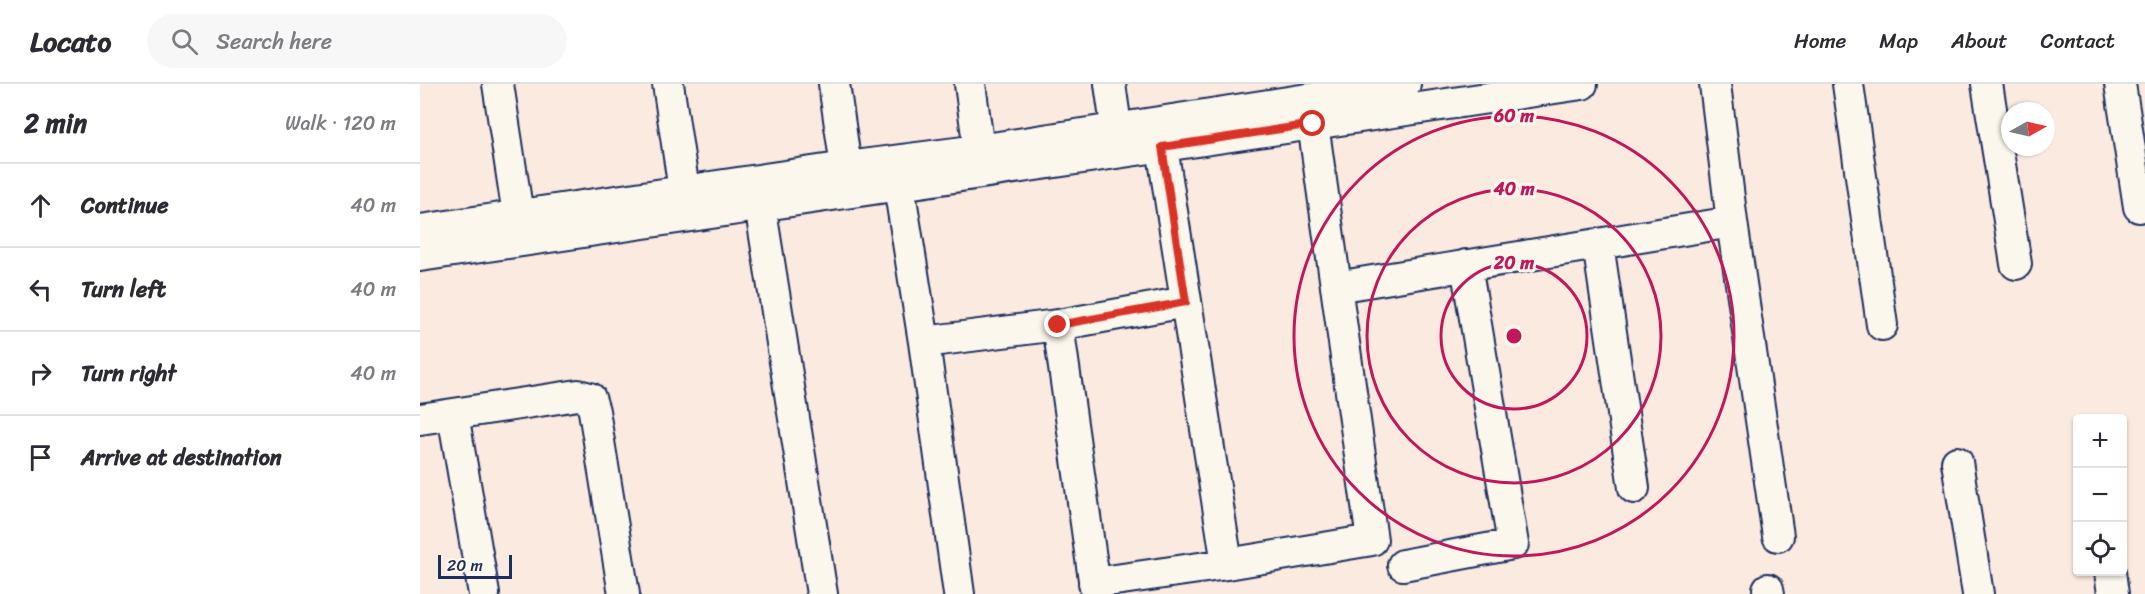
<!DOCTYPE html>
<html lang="en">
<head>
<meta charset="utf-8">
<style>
	body { margin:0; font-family:Sriracha,sans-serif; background:#f7f7f7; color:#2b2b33 }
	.controls { position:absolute; right:18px; bottom:18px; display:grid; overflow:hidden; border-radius:6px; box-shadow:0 2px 4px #0004 }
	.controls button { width:54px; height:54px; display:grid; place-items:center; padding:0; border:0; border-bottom:2px solid #e1e1e2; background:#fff; color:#2b2b33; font:30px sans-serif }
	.compass { position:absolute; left:1581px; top:18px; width:54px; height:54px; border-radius:50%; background:#fff; box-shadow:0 2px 4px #0004; rotate:82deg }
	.scale { position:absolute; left:18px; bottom:15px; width:74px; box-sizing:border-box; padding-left:6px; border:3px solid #1b2f5e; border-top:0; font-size:16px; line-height:21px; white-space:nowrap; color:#1b2f5e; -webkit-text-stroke:4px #fbf7ec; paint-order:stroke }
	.stop { position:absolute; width:18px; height:18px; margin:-14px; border:4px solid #d93025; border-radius:50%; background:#fff }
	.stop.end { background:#d93025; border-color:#fff; box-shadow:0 2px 6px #0008 }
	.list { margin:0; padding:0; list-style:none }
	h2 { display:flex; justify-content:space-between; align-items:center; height:78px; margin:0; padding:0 24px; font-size:26px }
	h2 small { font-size:20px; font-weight:400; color:#7c7c81 }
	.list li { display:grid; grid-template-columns:39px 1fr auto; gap:18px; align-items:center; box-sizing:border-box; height:84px; padding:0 24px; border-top:2px solid #e1e1e2 }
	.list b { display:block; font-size:22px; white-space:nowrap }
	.list em { font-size:20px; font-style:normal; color:#7c7c81 }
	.icon { flex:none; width:33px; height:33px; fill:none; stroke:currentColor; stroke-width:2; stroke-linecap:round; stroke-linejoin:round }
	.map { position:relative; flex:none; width:1725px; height:510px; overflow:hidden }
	header { display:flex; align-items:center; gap:36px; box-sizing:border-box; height:84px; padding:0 30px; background:#fff; border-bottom:2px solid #e1e1e2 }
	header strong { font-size:28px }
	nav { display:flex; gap:33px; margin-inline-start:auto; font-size:21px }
	.search { width:420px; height:54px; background:#f7f7f7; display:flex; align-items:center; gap:15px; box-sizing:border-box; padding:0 21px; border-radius:33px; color:#7c7c81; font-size:22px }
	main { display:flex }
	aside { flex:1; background:#fff }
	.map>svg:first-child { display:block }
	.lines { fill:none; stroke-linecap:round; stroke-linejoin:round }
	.street-casing { stroke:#1b2f5e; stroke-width:34 }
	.street { stroke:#fbf7ec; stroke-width:30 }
	.route { stroke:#d93025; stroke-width:8 }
	.ring { fill:none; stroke:#c2185b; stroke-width:3 }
	.centre { fill:#c2185b; stroke:#fbf7ec; stroke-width:3 }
	.ring-label { font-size:18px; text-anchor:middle; font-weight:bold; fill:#c2185b; stroke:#fbf7ec; stroke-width:6; stroke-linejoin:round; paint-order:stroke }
</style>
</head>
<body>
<header>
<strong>Locato</strong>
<div class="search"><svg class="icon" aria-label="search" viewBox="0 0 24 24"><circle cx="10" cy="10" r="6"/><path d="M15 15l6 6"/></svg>Search here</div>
<nav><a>Home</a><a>Map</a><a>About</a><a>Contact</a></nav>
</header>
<main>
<aside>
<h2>2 min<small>Walk · 120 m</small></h2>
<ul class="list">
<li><svg class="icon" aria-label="ahead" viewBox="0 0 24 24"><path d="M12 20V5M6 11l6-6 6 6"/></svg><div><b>Continue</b></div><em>40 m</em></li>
<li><svg class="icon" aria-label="left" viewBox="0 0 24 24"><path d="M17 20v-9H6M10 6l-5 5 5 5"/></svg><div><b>Turn left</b></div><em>40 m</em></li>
<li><svg class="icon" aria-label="right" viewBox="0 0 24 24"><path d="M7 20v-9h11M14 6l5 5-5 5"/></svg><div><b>Turn right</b></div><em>40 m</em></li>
<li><svg class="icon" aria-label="arrive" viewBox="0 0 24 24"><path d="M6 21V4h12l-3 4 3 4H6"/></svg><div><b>Arrive at destination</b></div></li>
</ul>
</aside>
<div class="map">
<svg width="1725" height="510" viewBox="0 0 1725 510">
	<rect width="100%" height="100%" fill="#fbeadf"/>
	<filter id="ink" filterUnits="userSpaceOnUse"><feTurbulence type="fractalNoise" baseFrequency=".0167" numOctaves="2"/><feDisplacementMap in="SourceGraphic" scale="12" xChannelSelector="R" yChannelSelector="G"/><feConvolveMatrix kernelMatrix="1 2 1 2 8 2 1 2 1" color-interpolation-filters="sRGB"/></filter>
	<g filter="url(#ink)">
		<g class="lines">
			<defs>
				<path id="street" d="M78,0L98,131
					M248,0L267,126
					M414,0L426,83
					M550,0L559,66
					M690,0L699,63
					M1295,0L1312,138
					M1428,0L1462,241
					M1567,0L1596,180
					M1700,0L1719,123
					M742,63L807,480
					M479,102L504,258L539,510
					M340,121L402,510
					M0,146L426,83L559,66L985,0
					M1178,160L1214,404
					M0,172L1162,0
					M916,203L1312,138L1358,452
					M638,241L676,510
					M504,258L638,241L766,218
					M33,330L158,311L170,314L174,327L204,510
					M0,335L33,330L64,510
					M1537,378L1558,510
					M983,481L1093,460L1046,181
					M1690,488L1693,510
					M674,499L807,480L952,456L893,40
					M1348,505L1349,510"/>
			</defs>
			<use href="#street" class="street-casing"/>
			<use href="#street" class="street"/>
		</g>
	</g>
	<g class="lines" filter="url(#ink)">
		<path class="route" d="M638,241L766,218L742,63L893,40"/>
	</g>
	<g class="ring">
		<circle cx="1094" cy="252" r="73"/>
		<circle cx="1094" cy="252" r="147"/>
		<circle cx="1094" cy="252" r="220"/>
	</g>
	<circle cx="1094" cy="252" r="9" class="centre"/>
	<g class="ring-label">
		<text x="1094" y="38">60 m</text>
		<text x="1094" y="111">40 m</text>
		<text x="1094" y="185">20 m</text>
	</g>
</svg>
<div class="controls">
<button>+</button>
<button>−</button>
<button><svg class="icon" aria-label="locate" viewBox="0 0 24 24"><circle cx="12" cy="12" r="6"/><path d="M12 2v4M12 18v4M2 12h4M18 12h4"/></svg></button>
</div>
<svg class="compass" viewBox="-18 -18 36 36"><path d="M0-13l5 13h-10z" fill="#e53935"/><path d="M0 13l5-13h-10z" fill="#7c7c81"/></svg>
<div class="scale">20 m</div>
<div class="stop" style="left:893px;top:40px"></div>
<div class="stop end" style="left:638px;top:241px"></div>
</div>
</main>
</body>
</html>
